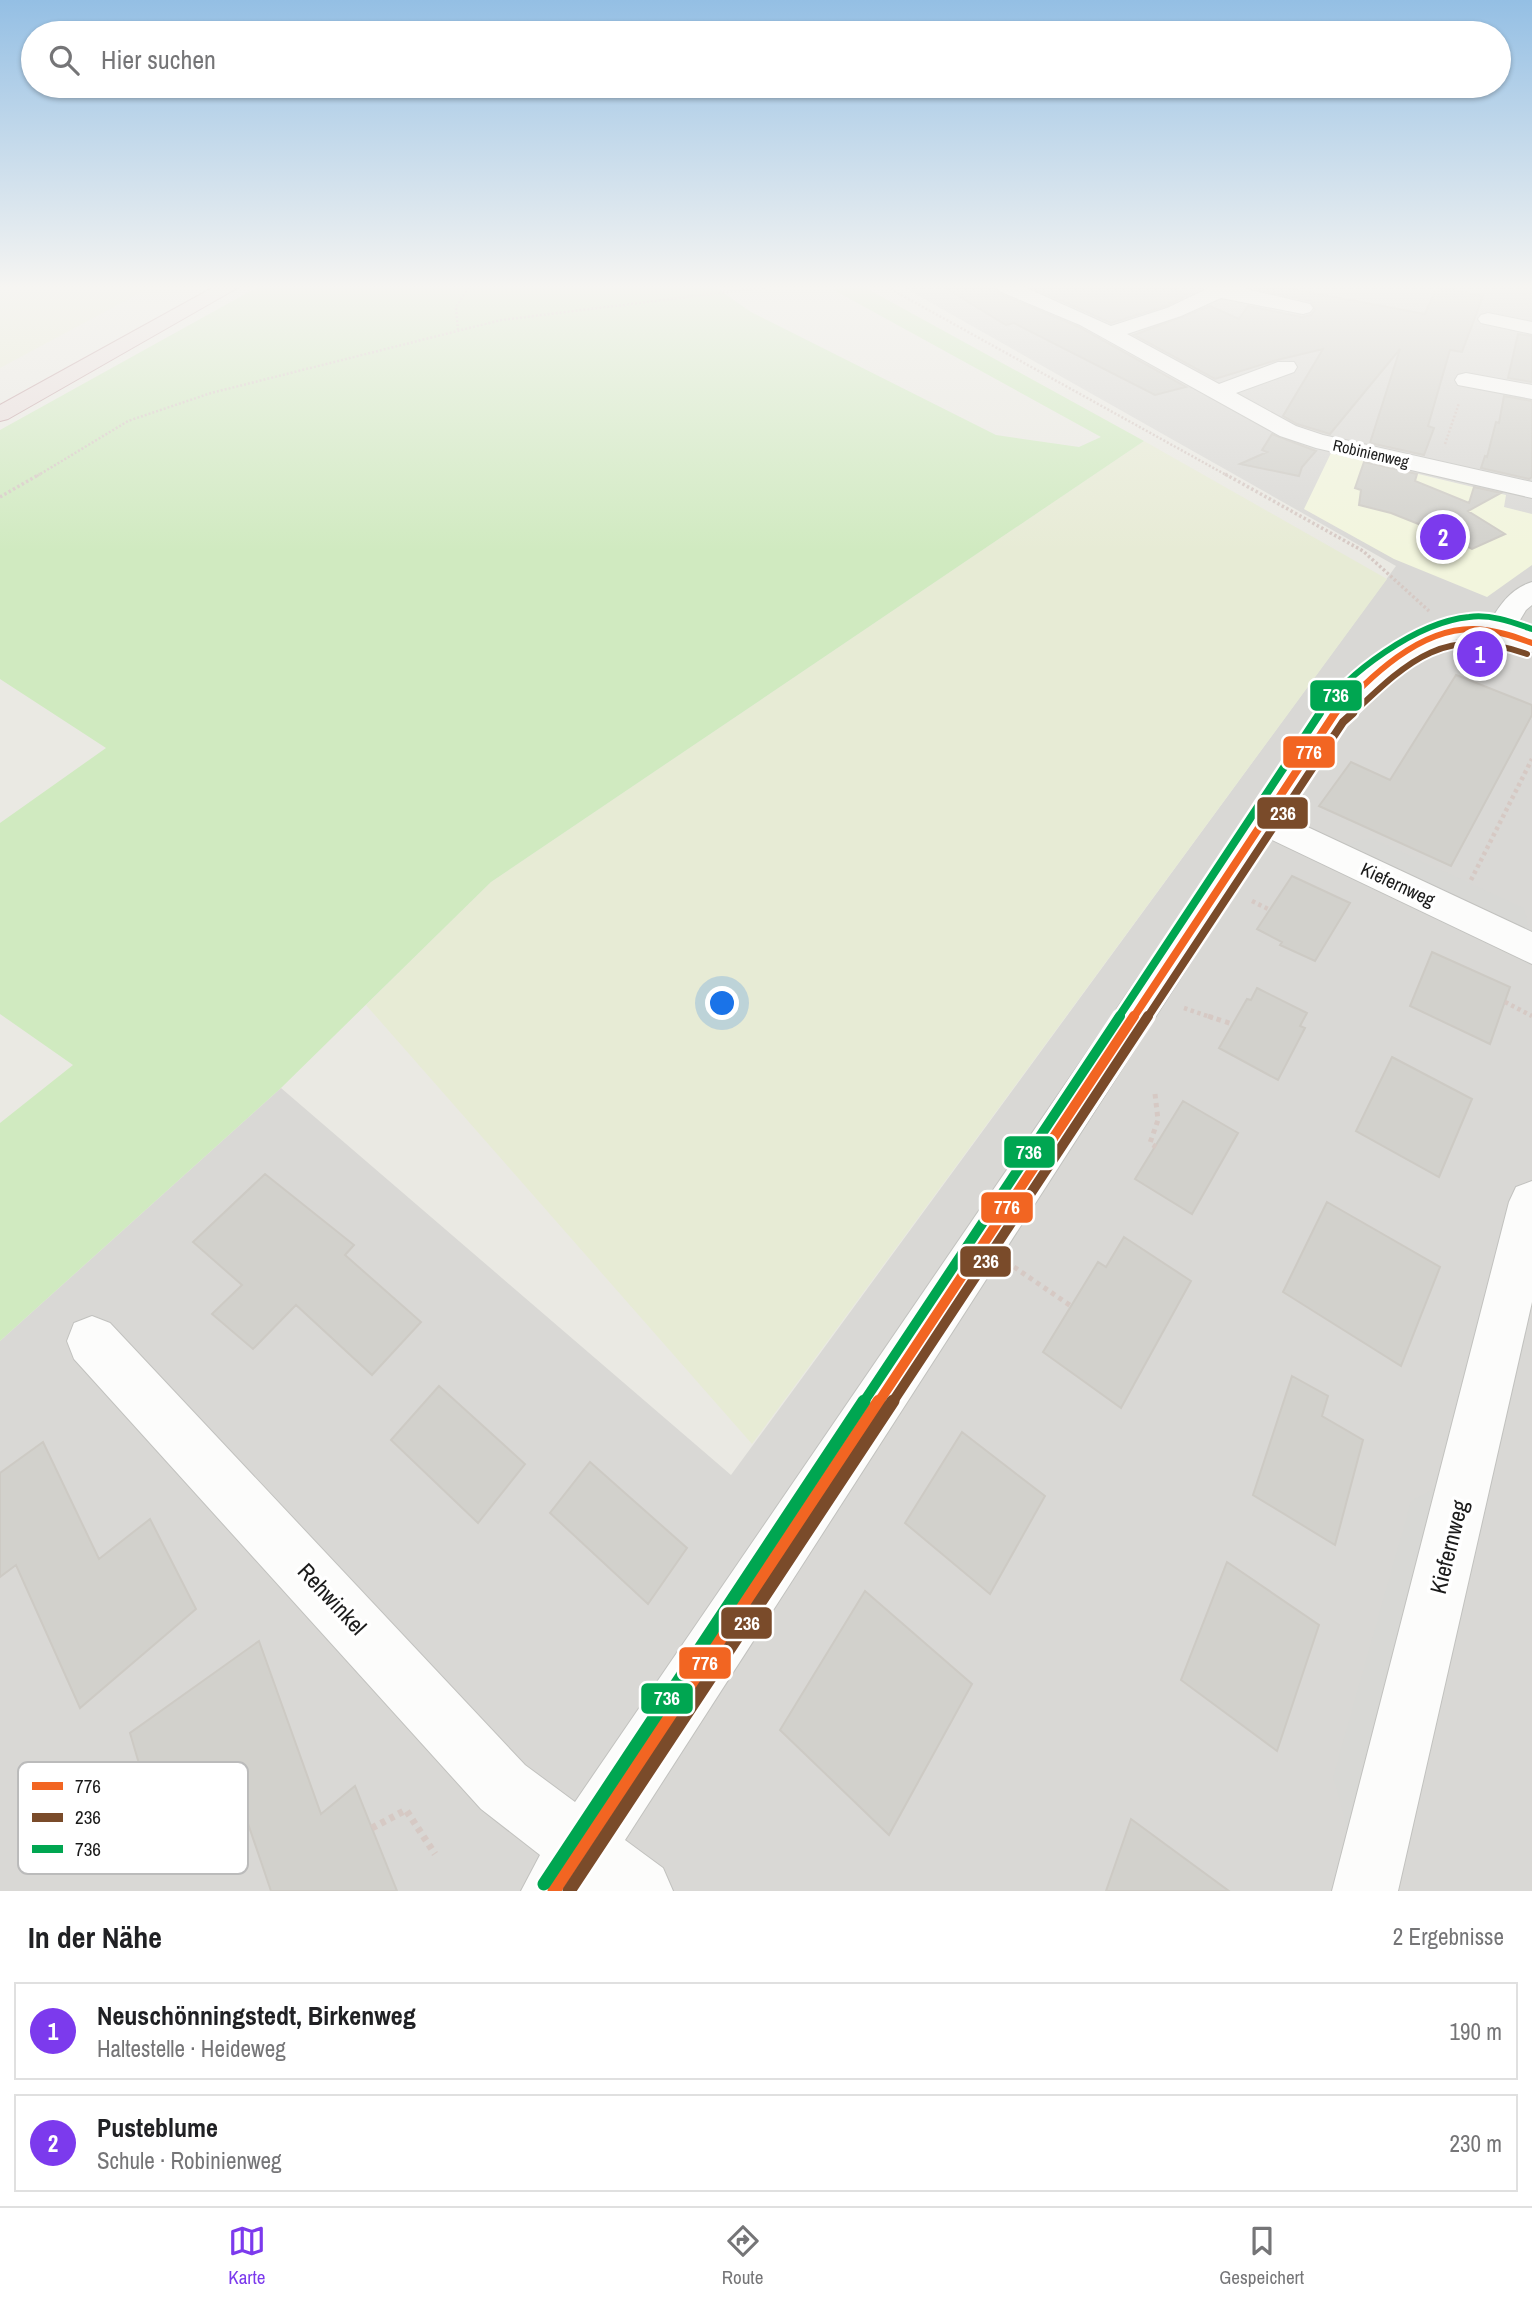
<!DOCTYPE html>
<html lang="de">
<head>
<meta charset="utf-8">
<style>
	body { margin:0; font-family:"Archivo Narrow",sans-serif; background:#f6f6f6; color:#202124 }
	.you { position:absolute; left:723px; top:1004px; width:24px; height:24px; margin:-18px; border:5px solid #fff; border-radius:50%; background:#1a73e8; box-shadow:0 0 0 10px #1a73e833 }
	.badge { display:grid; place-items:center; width:46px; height:46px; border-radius:50%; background:#7c3aed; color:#fff; font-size:23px; font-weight:700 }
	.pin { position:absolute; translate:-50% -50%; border:4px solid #fff; box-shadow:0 2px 7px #0006 }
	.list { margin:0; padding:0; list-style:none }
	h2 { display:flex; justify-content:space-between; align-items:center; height:91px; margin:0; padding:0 28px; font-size:30px }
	h2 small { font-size:23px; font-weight:400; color:#757577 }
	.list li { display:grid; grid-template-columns:46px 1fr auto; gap:21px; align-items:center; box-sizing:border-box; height:98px; margin:0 14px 14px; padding:0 14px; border:2px solid #e0e0e0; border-radius:0px }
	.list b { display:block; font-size:26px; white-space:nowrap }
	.list p { margin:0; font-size:23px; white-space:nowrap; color:#757577 }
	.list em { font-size:23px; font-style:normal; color:#757577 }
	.icon { flex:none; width:38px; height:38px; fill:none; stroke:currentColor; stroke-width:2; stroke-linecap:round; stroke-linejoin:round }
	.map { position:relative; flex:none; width:1532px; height:1891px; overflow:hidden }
	.search { position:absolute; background:#fff; box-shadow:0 2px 5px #0004; left:21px; right:21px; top:21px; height:77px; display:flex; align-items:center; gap:18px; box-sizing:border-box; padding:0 24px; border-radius:38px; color:#757577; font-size:26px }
	.sheet { height:315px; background:#fff }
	nav { display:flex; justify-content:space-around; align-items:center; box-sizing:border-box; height:98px; border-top:2px solid #e0e0e0; background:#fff; font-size:19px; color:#757577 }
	nav a { display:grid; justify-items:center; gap:4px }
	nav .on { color:#7c3aed }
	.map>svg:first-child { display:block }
	.residential { fill:#d9d8d5 }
	.education { fill:#f2f5dd }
	.farmland { fill:#e7ebd5 }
	.grass { fill:#d0eac0 }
	.parking { fill:#d8d8d5 }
	.building { fill:#d2d1cc; stroke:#cdcac4; stroke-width:2 }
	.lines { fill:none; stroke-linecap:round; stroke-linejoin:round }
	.minor-casing { stroke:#c2c2bf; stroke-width:2 }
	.highway-casing { stroke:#c09b9f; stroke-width:2 }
	.path-far4 { stroke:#d6c9c4; stroke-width:2.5; stroke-dasharray:2 2; stroke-linecap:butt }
	.path-far3 { stroke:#d6c9c4; stroke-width:3.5; stroke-dasharray:2.5 2.5; stroke-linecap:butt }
	.path-far2 { stroke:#d6c9c4; stroke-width:4.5; stroke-dasharray:3.5 3.5; stroke-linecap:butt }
	.path-far1 { stroke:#d6c9c4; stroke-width:5; stroke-dasharray:4.5 4.5; stroke-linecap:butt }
	.path { stroke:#d6c9c4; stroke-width:7; stroke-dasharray:5 5; stroke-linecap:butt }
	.minor { fill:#fcfcfb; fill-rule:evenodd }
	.highway { fill:#e9dddc; fill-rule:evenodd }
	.bus-1-far3-casing { stroke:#fff; stroke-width:10 }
	.bus-1-far2-casing { stroke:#fff; stroke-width:13 }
	.bus-1-far1-casing { stroke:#fff; stroke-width:16 }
	.bus-1-casing { stroke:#fff; stroke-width:18 }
	.bus-2-far3-casing { stroke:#fff; stroke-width:10 }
	.bus-2-far2-casing { stroke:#fff; stroke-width:13 }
	.bus-2-far1-casing { stroke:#fff; stroke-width:16 }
	.bus-2-casing { stroke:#fff; stroke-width:18 }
	.bus-3-far3-casing { stroke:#fff; stroke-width:10 }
	.bus-3-far2-casing { stroke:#fff; stroke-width:13 }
	.bus-3-far1-casing { stroke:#fff; stroke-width:16 }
	.bus-3-casing { stroke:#fff; stroke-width:18 }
	.bus-1-far3 { stroke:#f26522; stroke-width:6 }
	.bus-1-far2 { stroke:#f26522; stroke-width:8 }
	.bus-1-far1 { stroke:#f26522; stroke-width:10 }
	.bus-1 { stroke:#f26522; stroke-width:13 }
	.bus-2-far3 { stroke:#7a4b2a; stroke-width:6 }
	.bus-2-far2 { stroke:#7a4b2a; stroke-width:8 }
	.bus-2-far1 { stroke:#7a4b2a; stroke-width:10 }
	.bus-2 { stroke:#7a4b2a; stroke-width:13 }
	.bus-3-far3 { stroke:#00a651; stroke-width:6 }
	.bus-3-far2 { stroke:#00a651; stroke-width:8 }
	.bus-3-far1 { stroke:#00a651; stroke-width:10 }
	.bus-3 { stroke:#00a651; stroke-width:13 }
	.labels { text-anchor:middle; stroke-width:7; stroke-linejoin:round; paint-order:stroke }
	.far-street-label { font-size:16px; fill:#1b1b1b; stroke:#fff }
	.street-label { font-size:19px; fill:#1b1b1b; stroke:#fff }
	.near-street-label { font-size:23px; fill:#1b1b1b; stroke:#fff }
	.key { fill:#fff; stroke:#bbb; stroke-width:2 }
	.key-label { font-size:19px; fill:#1b1b1b }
	.line-badge { stroke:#fff; stroke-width:2.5 }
	.badge-label { font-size:19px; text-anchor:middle; font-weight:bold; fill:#fff }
</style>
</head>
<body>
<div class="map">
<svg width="1532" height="1891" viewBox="0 0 1532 1891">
	<rect width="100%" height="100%" fill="#eae9e3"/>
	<path class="residential" d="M903,287H1532V1891H0V1341L281,1088L731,1475L1396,566Z"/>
	<path class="education" d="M1331,453L1506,495L1504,507L1532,514V565L1487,597L1394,559L1304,509Z"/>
	<path class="farmland" d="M0,287H151L0,368Z
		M1144,441L1387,579L752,1444L366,1005L491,882Z"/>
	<path class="grass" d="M258,287H715L751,312L996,435L1079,447L1101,437L832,289L864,287L1144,441L491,882L281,1088L0,1341V1123L73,1065L0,1014V823L106,748L0,679V430Z"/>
	<path class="parking" d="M1371,838L1524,908L1530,933L1340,845Z
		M1437,1487L1349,1834L1333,1777L1411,1501Z"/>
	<path class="building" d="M944,287H994L998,293L1079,327L1186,387L1155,395L1014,323L1006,325Z
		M1031,287H1170L1187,295L1166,306L1111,323Z
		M1262,287H1281L1425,314L1437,287L1483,296L1462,352L1450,350L1428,426L1434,428L1424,455L1370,443L1400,349L1330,434L1297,424L1283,416L1323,349L1277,360L1215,379L1134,335L1210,306L1239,319L1248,306L1302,317L1311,315L1315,310L1311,301L1260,290Z
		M1518,334L1532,336V382L1508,378Z
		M1504,396L1532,401V477L1529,479L1481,468L1485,456L1487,457L1496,422L1499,423Z
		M1272,434L1316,451L1302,467L1299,476L1240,464L1267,452L1262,450Z
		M1364,462L1417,474L1415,481L1469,503L1474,487L1501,493L1468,511L1505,534L1472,549L1436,531L1391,513L1359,505L1361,490L1355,488Z
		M1456,675L1532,705V715L1451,866L1319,806L1351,762L1390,780Z
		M1292,876L1350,903L1315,961L1280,945L1282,942L1257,929Z
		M1432,952L1510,987L1490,1044L1410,1006Z
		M1257,988L1307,1013L1300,1026L1305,1028L1278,1080L1219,1048L1247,999L1251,1000Z
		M1392,1057L1472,1099L1439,1177L1356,1131Z
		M1183,1101L1238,1133L1192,1214L1135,1179Z
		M265,1174L354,1245L345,1255L421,1322L372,1375L296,1305L253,1349L212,1314L242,1285L193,1242Z
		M1327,1202L1440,1267L1401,1366L1283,1292Z
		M1124,1237L1191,1281L1121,1408L1043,1352L1098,1262L1106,1267Z
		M1292,1376L1328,1396L1322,1416L1363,1440L1335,1545L1253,1495Z
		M439,1386L525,1464L478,1523L391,1440Z
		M962,1432L1045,1496L990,1594L905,1523Z
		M43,1442L99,1559L150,1519L196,1609L80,1708L16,1565L0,1577V1473Z
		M590,1462L687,1548L648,1604L550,1513Z
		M1227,1562L1319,1625L1277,1751L1181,1680Z
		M865,1591L972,1684L889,1835L780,1730Z
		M259,1641L321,1814L355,1786L397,1891H271L243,1809L169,1866L130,1733Z
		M1131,1819L1229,1891H1106Z"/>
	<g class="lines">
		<defs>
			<path id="minor" d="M996,287H1024L1111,326L1167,308L1211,287H1238L1310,304L1313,308L1310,312L1303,314L1221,298L1181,316L1127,334L1219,384L1278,362H1294L1297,367L1294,372L1236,393L1296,426L1323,435L1532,482V498L1316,448L1280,436L1080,325L999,291Z
				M1488,313L1532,322V334L1481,323L1478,319L1481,315Z
				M1466,373L1532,385V399L1458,385L1455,380L1458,375Z
				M1532,582V605L1526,610L1517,625L1532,632V652C1510,647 1493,635 1470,637C1426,641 1374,689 1346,720C1324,746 1303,787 1284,816L1532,932V964L1270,839L625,1840L663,1868L673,1891H521L540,1855L481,1809L74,1359L67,1341L74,1323L92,1316L110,1323L525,1765L575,1802L1323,707C1372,662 1419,616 1491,620C1501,603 1512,588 1532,582Z
				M1532,1181V1302L1398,1891H1332L1509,1202L1516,1187Z"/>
			<path id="highway" d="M214,287H239L8,419L0,421V405Z"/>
		</defs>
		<use href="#minor" class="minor-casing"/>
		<use href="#highway" class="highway-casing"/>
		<path class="path-far4" d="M887,287L1228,476
			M458,330L456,307L469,287
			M1445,444L1459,403
			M37,476L128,421L211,393L501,320L768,287"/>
		<path class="path-far3" d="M1225,474L1363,551L1429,611
			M0,497L40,474"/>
		<path class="path-far2" d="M1471,880L1532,759
			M1252,901L1270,910
			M1505,1002L1532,1016
			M1184,1008L1213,1018"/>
		<path class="path-far1" d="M1208,1016L1232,1024
			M1155,1094L1158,1120L1150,1143L1156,1147
			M1014,1267L1071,1306"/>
		<path class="path" d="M372,1828L406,1810L435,1854"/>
		<use href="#minor" class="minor"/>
		<use href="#highway" class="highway"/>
		<defs>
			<path id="bus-1-far3" d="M1334,715C1370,678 1418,628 1474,629C1495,630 1513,636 1532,643"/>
			<path id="bus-1-far2" d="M1133,1018L1335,713"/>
			<path id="bus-1-far1" d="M878,1403L1134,1016"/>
			<path id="bus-1" d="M554,1891L879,1401"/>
			<path id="bus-2-far3" d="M1351,715C1409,660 1444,625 1527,654"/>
			<path id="bus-2-far2" d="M1147,1018L1343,722L1353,713"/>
			<path id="bus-2-far1" d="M892,1403L1148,1016"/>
			<path id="bus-2" d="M569,1891L893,1401"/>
			<path id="bus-3-far3" d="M1319,715C1347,672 1418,622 1469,617C1491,614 1512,622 1532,629"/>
			<path id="bus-3-far2" d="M1118,1018L1320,713"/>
			<path id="bus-3-far1" d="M863,1403L1120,1016"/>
			<path id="bus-3" d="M544,1884L864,1401"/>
		</defs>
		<use href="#bus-1-far3" class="bus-1-far3-casing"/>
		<use href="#bus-1-far2" class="bus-1-far2-casing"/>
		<use href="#bus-1-far1" class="bus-1-far1-casing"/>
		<use href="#bus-1" class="bus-1-casing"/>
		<use href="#bus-2-far3" class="bus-2-far3-casing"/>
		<use href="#bus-2-far2" class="bus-2-far2-casing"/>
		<use href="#bus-2-far1" class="bus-2-far1-casing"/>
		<use href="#bus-2" class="bus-2-casing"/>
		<use href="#bus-3-far3" class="bus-3-far3-casing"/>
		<use href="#bus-3-far2" class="bus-3-far2-casing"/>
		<use href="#bus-3-far1" class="bus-3-far1-casing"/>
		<use href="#bus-3" class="bus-3-casing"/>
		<use href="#bus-1-far3" class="bus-1-far3"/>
		<use href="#bus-1-far2" class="bus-1-far2"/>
		<use href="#bus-1-far1" class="bus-1-far1"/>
		<use href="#bus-1" class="bus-1"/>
		<use href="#bus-2-far3" class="bus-2-far3"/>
		<use href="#bus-2-far2" class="bus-2-far2"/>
		<use href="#bus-2-far1" class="bus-2-far1"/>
		<use href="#bus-2" class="bus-2"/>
		<use href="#bus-3-far3" class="bus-3-far3"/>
		<use href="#bus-3-far2" class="bus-3-far2"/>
		<use href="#bus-3-far1" class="bus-3-far1"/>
		<use href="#bus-3" class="bus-3"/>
	</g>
	<linearGradient id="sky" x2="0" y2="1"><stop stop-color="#94bfe4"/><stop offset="0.52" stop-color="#f6f5f2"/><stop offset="1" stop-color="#f6f5f2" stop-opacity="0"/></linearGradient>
	<rect width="1532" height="552" fill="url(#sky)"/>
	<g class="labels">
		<g class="far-street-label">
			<text transform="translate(1371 453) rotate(13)" y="6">Robinienweg</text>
		</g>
		<g class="street-label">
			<text transform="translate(1398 884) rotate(25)" y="7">Kiefernweg</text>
		</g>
		<g class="near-street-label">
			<text transform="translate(1449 1547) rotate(-76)" y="8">Kiefernweg</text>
			<text transform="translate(332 1599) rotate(47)" y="8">Rehwinkel</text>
		</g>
	</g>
	<rect x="18" y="1762" width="230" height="112" rx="10" class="key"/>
	<rect x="32" y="1782" width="31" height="8" fill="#f26522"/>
	<rect x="32" y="1813" width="31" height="9" fill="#7a4b2a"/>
	<rect x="32" y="1845" width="31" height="8" fill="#00a651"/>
	<g class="key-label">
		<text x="75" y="1793">776</text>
		<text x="75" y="1824">236</text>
		<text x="75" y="1856">736</text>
	</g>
	<g class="line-badge">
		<rect x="1309" y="679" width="54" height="33" rx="7" fill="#00a651"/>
		<rect x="1282" y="735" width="54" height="34" rx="7" fill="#f26522"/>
		<rect x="1256" y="796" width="53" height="34" rx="7" fill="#7a4b2a"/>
		<rect x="1003" y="1135" width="53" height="34" rx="7" fill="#00a651"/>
		<rect x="980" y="1191" width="54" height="33" rx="7" fill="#f26522"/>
		<rect x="959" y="1245" width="53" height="33" rx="7" fill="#7a4b2a"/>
		<rect x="720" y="1606" width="53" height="34" rx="7" fill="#7a4b2a"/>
		<rect x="678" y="1646" width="54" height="34" rx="7" fill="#f26522"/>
		<rect x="640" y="1682" width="54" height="33" rx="7" fill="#00a651"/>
	</g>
	<g class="badge-label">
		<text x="1336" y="702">736</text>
		<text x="1309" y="759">776</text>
		<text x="1283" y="820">236</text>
		<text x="1029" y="1159">736</text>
		<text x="1007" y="1214">776</text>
		<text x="986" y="1268">236</text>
		<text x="747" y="1630">236</text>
		<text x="705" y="1670">776</text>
		<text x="667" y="1705">736</text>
	</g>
</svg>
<div class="you"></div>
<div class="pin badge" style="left:1480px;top:654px">1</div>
<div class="pin badge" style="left:1443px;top:537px">2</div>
<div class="search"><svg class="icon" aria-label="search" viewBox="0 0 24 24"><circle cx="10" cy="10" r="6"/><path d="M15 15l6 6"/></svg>Hier suchen</div>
</div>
<section class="sheet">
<h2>In der Nähe<small>2 Ergebnisse</small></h2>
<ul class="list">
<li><span class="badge">1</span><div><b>Neuschönningstedt, Birkenweg</b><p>Haltestelle · Heideweg</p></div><em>190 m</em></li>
<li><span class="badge">2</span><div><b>Pusteblume</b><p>Schule · Robinienweg</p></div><em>230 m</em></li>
</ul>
</section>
<nav>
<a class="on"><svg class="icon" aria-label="map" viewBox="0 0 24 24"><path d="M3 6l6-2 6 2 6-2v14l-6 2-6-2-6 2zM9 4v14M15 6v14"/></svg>Karte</a>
<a><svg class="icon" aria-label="directions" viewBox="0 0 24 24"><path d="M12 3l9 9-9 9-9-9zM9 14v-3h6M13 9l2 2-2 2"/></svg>Route</a>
<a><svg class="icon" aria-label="saved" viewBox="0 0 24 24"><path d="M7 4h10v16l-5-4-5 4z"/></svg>Gespeichert</a>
</nav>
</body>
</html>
